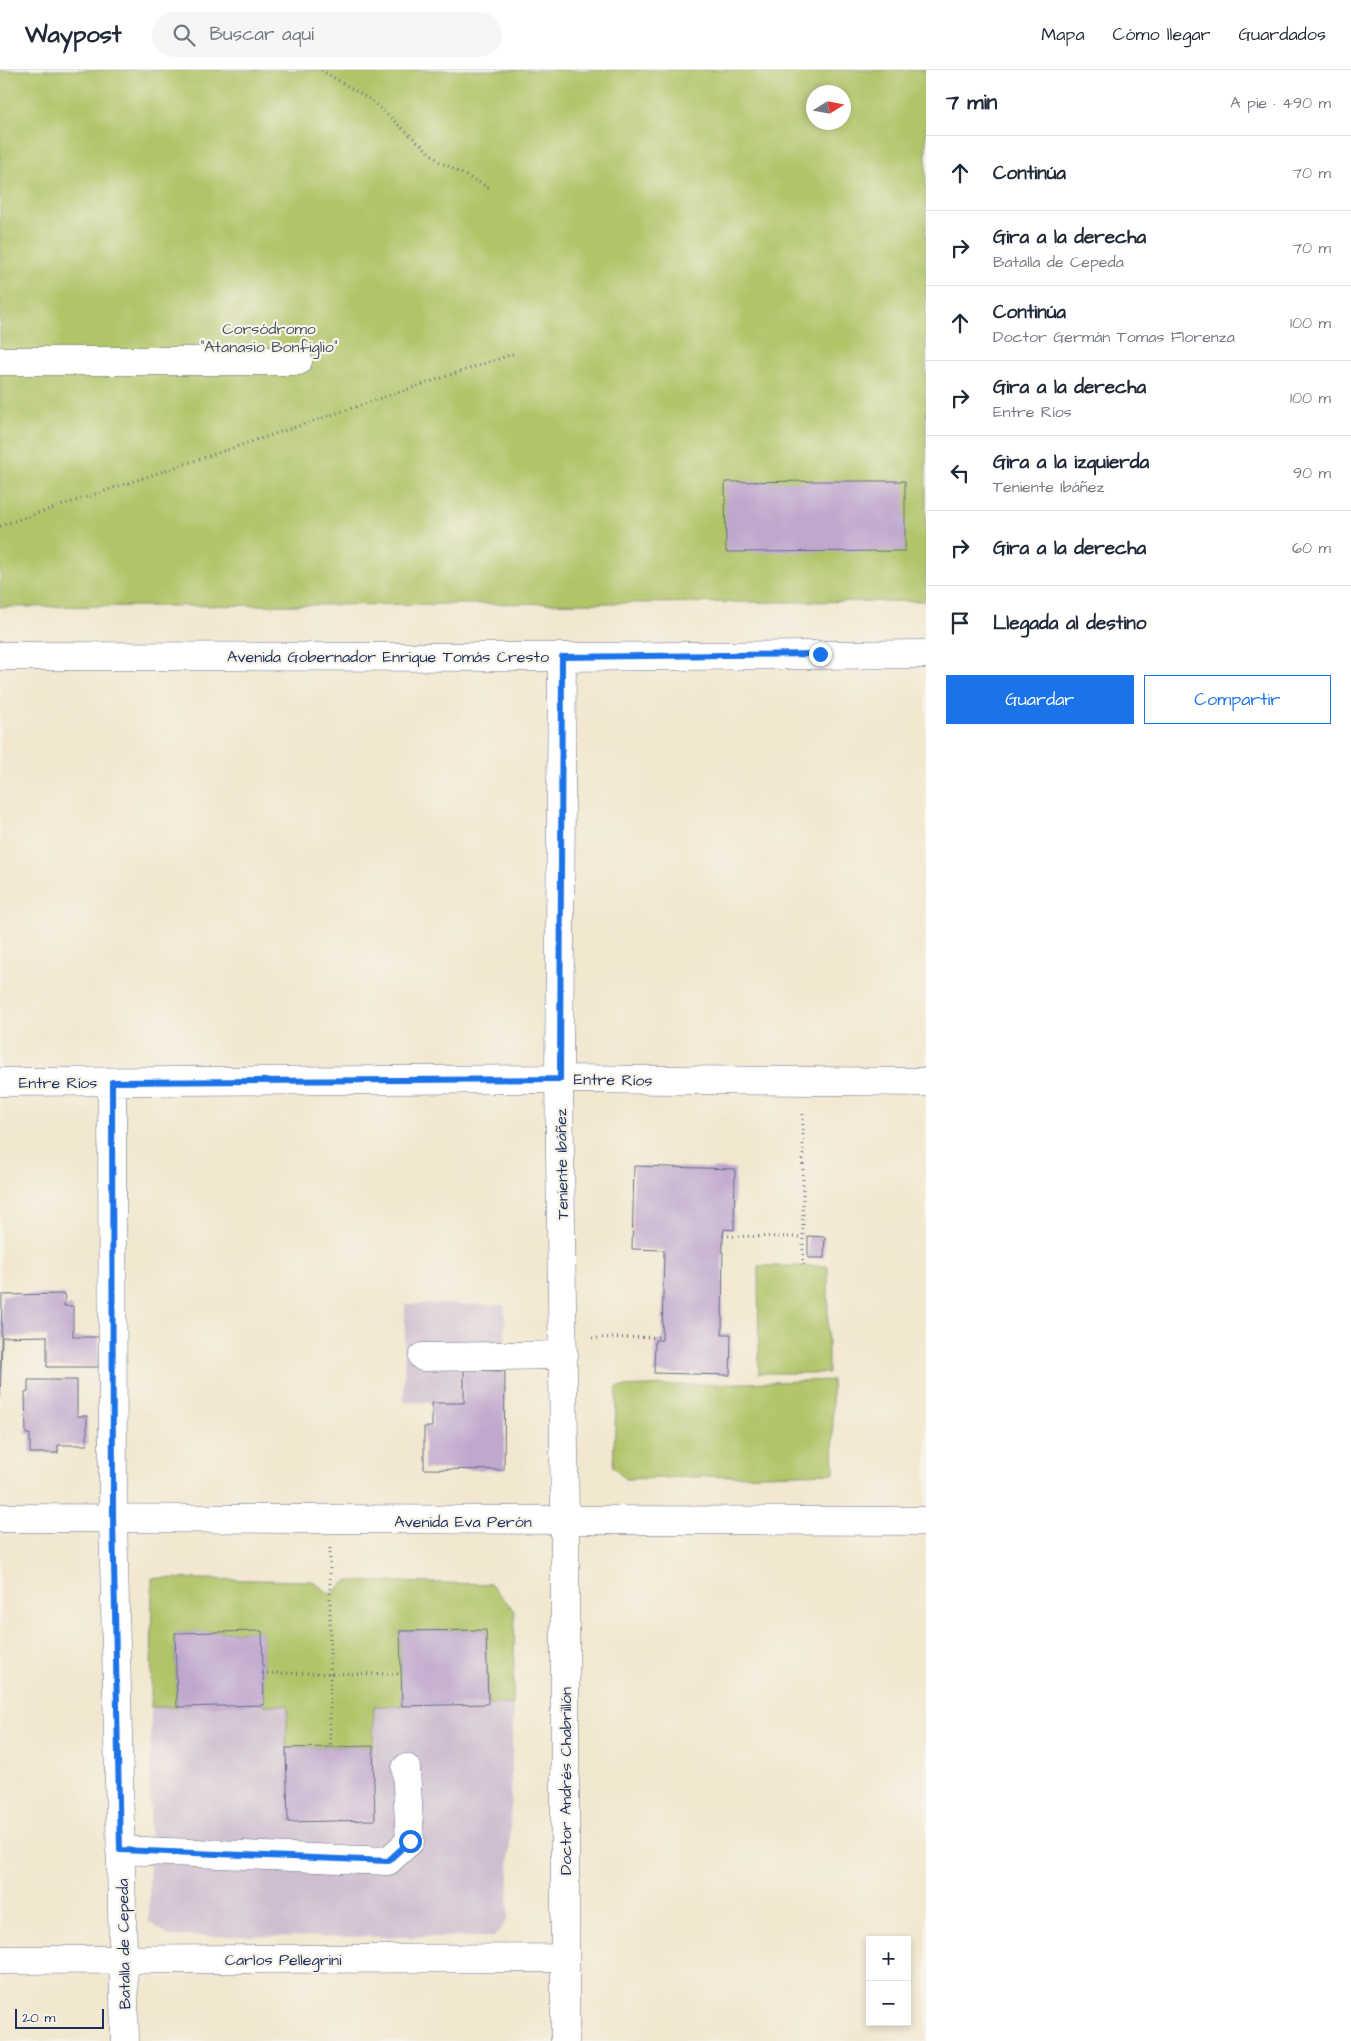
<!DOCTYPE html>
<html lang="es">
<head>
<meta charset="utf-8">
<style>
	body { margin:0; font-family:"Architects Daughter",sans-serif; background:#f6f6f7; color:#1f2937 }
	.controls { position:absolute; right:15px; bottom:15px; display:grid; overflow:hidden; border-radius:0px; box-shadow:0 2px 8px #0003 }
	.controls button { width:45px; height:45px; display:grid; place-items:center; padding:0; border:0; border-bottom:1px solid #e0e1e3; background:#fff; color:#1f2937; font:25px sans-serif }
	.compass { position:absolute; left:806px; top:15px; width:45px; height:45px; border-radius:50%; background:#fff; box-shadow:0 2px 8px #0003; rotate:79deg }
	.scale { position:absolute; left:15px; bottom:12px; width:89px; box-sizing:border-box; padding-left:5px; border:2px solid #1b2f5e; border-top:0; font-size:14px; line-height:18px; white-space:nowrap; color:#1b2f5e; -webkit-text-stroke:4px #f7f3e8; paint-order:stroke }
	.stop { position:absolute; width:15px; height:15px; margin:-11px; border:4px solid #1a73e8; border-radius:50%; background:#fff }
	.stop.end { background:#1a73e8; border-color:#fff; box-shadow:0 1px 5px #0008 }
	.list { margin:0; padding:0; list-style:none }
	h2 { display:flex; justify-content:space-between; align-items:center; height:65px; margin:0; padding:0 20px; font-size:21px }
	h2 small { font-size:16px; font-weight:400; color:#747a83 }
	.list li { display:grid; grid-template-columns:32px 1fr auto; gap:15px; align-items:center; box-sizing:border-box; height:75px; padding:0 20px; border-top:1px solid #e0e1e3 }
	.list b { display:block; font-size:19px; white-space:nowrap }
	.list p { margin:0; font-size:16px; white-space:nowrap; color:#747a83 }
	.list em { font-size:16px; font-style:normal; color:#747a83 }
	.actions { display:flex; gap:10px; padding:15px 20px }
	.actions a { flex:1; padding:11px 0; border:1px solid #1a73e8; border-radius:0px; text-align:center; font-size:18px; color:#1a73e8 }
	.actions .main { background:#1a73e8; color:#fff }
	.icon { flex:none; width:28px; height:28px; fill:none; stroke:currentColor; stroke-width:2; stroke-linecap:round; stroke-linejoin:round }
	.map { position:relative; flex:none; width:926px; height:1971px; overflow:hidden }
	header { display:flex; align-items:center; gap:30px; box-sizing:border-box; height:70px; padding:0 25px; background:#fff; border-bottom:1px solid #e0e1e3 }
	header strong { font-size:24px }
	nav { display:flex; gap:28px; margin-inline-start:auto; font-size:18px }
	.search { width:350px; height:45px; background:#f6f6f7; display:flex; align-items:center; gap:12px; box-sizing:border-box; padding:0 18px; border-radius:28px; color:#747a83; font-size:19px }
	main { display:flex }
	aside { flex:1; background:#fff }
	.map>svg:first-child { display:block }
	.industrial { fill:#cebed0 }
	.green { fill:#b0c468; stroke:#667a63; fill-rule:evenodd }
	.building { fill:#bfa7cd }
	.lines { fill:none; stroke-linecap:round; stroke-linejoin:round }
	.minor-casing { stroke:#666f86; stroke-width:29 }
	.major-casing { stroke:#666f86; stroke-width:29 }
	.path { stroke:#666f86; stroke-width:3; stroke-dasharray:1 4; stroke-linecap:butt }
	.minor { stroke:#fff; stroke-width:28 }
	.major { stroke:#fff; stroke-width:28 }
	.route { stroke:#1a73e8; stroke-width:6 }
	.labels { text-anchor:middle; stroke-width:4.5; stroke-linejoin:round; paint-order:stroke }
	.park-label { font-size:16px; fill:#405460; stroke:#f7f3e8 }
	.street-label { font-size:16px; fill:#1b2f5e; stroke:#f7f3e8 }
</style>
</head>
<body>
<header>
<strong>Waypost</strong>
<div class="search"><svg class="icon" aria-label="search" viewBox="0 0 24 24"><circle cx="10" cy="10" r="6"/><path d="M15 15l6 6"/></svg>Buscar aquí</div>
<nav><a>Mapa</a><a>Cómo llegar</a><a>Guardados</a></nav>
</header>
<main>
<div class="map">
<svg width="926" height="1971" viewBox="0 0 926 1971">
	<rect width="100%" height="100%" fill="#f7f3e8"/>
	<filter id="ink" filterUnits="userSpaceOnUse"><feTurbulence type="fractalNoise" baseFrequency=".02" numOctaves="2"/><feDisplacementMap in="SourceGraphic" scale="10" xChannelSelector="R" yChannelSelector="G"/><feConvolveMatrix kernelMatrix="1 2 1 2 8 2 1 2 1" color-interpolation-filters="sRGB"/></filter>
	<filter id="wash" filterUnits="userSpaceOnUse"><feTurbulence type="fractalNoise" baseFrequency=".0096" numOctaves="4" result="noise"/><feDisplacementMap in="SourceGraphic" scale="20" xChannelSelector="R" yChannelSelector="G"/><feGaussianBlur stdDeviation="1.12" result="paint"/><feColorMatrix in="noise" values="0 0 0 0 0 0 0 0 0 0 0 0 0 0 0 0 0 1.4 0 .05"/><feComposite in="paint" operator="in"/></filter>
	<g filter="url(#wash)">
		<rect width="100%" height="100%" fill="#f2e7cf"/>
		<path class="industrial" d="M405,1234L505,1235V1301L464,1300V1333L404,1332Z
			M513,1634L508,1849L494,1867L169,1866L149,1852L151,1637L289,1635L286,1678L289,1752L375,1750L374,1636Z"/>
		<path class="green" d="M0,0H926V531L0,537ZM814,22H844V52H814Z
			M758,1196H828V1303H759Z
			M832,1310L834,1403L625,1409L613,1397L617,1317Z
			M152,1508L312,1511L330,1524L347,1511L490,1514L515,1541L513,1634H488L486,1560L400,1561L402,1636H374L373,1676L286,1678L288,1635H264L262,1561L175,1563L177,1637H151Z"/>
		<g id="blocks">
			<path class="building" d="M823,411H905V481L726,482L725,412Z
				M634,1096L735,1099L734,1160L724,1159L723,1166L722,1264H731L730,1305L654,1303L655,1270H662L664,1180L632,1179Z
				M808,1166L825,1167L824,1188H808Z
				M65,1224L64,1236H73V1267H99V1297H47V1266L2,1267L0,1328L2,1225Z
				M464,1300L505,1301L504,1400L424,1399V1357H432V1333H464Z
				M28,1310H77V1346H87V1375H58V1383H30V1364H26L25,1322H28Z
				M486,1560L488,1634L402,1636L400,1561Z
				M262,1561L264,1635L177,1637L175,1563Z
				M373,1676L375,1750L288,1752L286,1678Z"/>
		</g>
	</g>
	<g filter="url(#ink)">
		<use href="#blocks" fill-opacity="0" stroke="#666f86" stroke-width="1"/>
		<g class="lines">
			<defs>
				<path id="minor" d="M0,291H298
					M0,586L562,587L926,584
					M562,587L559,1009L565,1451V1971
					M0,1012L559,1009L926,1012
					M112,1013L113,1447L125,1971
					M423,1287L564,1285
					M120,1780L388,1791L410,1771L406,1698
					M0,1890L565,1888"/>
				<path id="major" d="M0,1448L926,1451"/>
			</defs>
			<use href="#minor" class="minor-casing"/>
			<use href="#major" class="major-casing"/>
			<path class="path" d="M321,0L372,31L440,92L491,119
				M0,456L516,283
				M723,1166L802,1167
				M803,1195V1040
				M592,1268L662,1267
				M330,1478V1677
				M262,1603L401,1604"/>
			<use href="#minor" class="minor"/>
			<use href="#major" class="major"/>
		</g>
	</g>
	<g class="lines" filter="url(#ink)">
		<path class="route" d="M410,1771L388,1791L120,1780L113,1447L112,1012L560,1009L562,587L820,584"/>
	</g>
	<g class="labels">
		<g class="park-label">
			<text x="269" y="264">Corsódromo<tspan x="269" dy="18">"Atanasio Bonfiglio"</tspan></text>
		</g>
		<g class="street-label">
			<text x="388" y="592">Avenida Gobernador Enrique Tomás Cresto</text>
			<text transform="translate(613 1009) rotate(1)" y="6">Entre Ríos</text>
			<text x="58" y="1018">Entre Ríos</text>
			<text transform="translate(561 1094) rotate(-91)" y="6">Teniente Ibáñez</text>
			<text x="463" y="1457">Avenida Eva Perón</text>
			<text transform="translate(565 1711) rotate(-90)" y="6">Doctor Andrés Chabrillón</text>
			<text transform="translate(123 1874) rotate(-91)" y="6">Batalla de Cepeda</text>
			<text x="283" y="1895">Carlos Pellegrini</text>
		</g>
	</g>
</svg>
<div class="controls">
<button>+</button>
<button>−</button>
</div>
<svg class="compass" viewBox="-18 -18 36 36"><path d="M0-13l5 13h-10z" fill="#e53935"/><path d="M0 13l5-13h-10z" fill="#747a83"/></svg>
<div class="scale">20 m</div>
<div class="stop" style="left:410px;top:1771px"></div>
<div class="stop end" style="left:820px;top:584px"></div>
</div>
<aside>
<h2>7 min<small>A pie · 490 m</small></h2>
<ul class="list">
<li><svg class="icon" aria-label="ahead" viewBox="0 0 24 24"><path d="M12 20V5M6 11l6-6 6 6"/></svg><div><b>Continúa</b></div><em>70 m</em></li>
<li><svg class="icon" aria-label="right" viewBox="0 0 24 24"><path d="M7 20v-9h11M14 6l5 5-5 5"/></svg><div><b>Gira a la derecha</b><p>Batalla de Cepeda</p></div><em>70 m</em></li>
<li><svg class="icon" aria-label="ahead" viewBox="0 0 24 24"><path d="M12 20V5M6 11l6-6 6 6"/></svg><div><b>Continúa</b><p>Doctor Germán Tomas Florenza</p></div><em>100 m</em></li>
<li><svg class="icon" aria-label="right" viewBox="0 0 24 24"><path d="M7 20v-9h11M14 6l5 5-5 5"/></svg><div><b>Gira a la derecha</b><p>Entre Ríos</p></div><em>100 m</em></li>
<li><svg class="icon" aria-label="left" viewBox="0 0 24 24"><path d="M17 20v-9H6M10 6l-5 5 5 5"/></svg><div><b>Gira a la izquierda</b><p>Teniente Ibáñez</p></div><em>90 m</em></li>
<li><svg class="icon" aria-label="right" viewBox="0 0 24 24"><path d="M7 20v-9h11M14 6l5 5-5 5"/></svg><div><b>Gira a la derecha</b></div><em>60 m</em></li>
<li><svg class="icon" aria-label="arrive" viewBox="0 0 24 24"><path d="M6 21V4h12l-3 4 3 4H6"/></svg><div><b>Llegada al destino</b></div></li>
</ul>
<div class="actions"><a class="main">Guardar</a><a>Compartir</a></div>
</aside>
</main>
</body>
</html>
